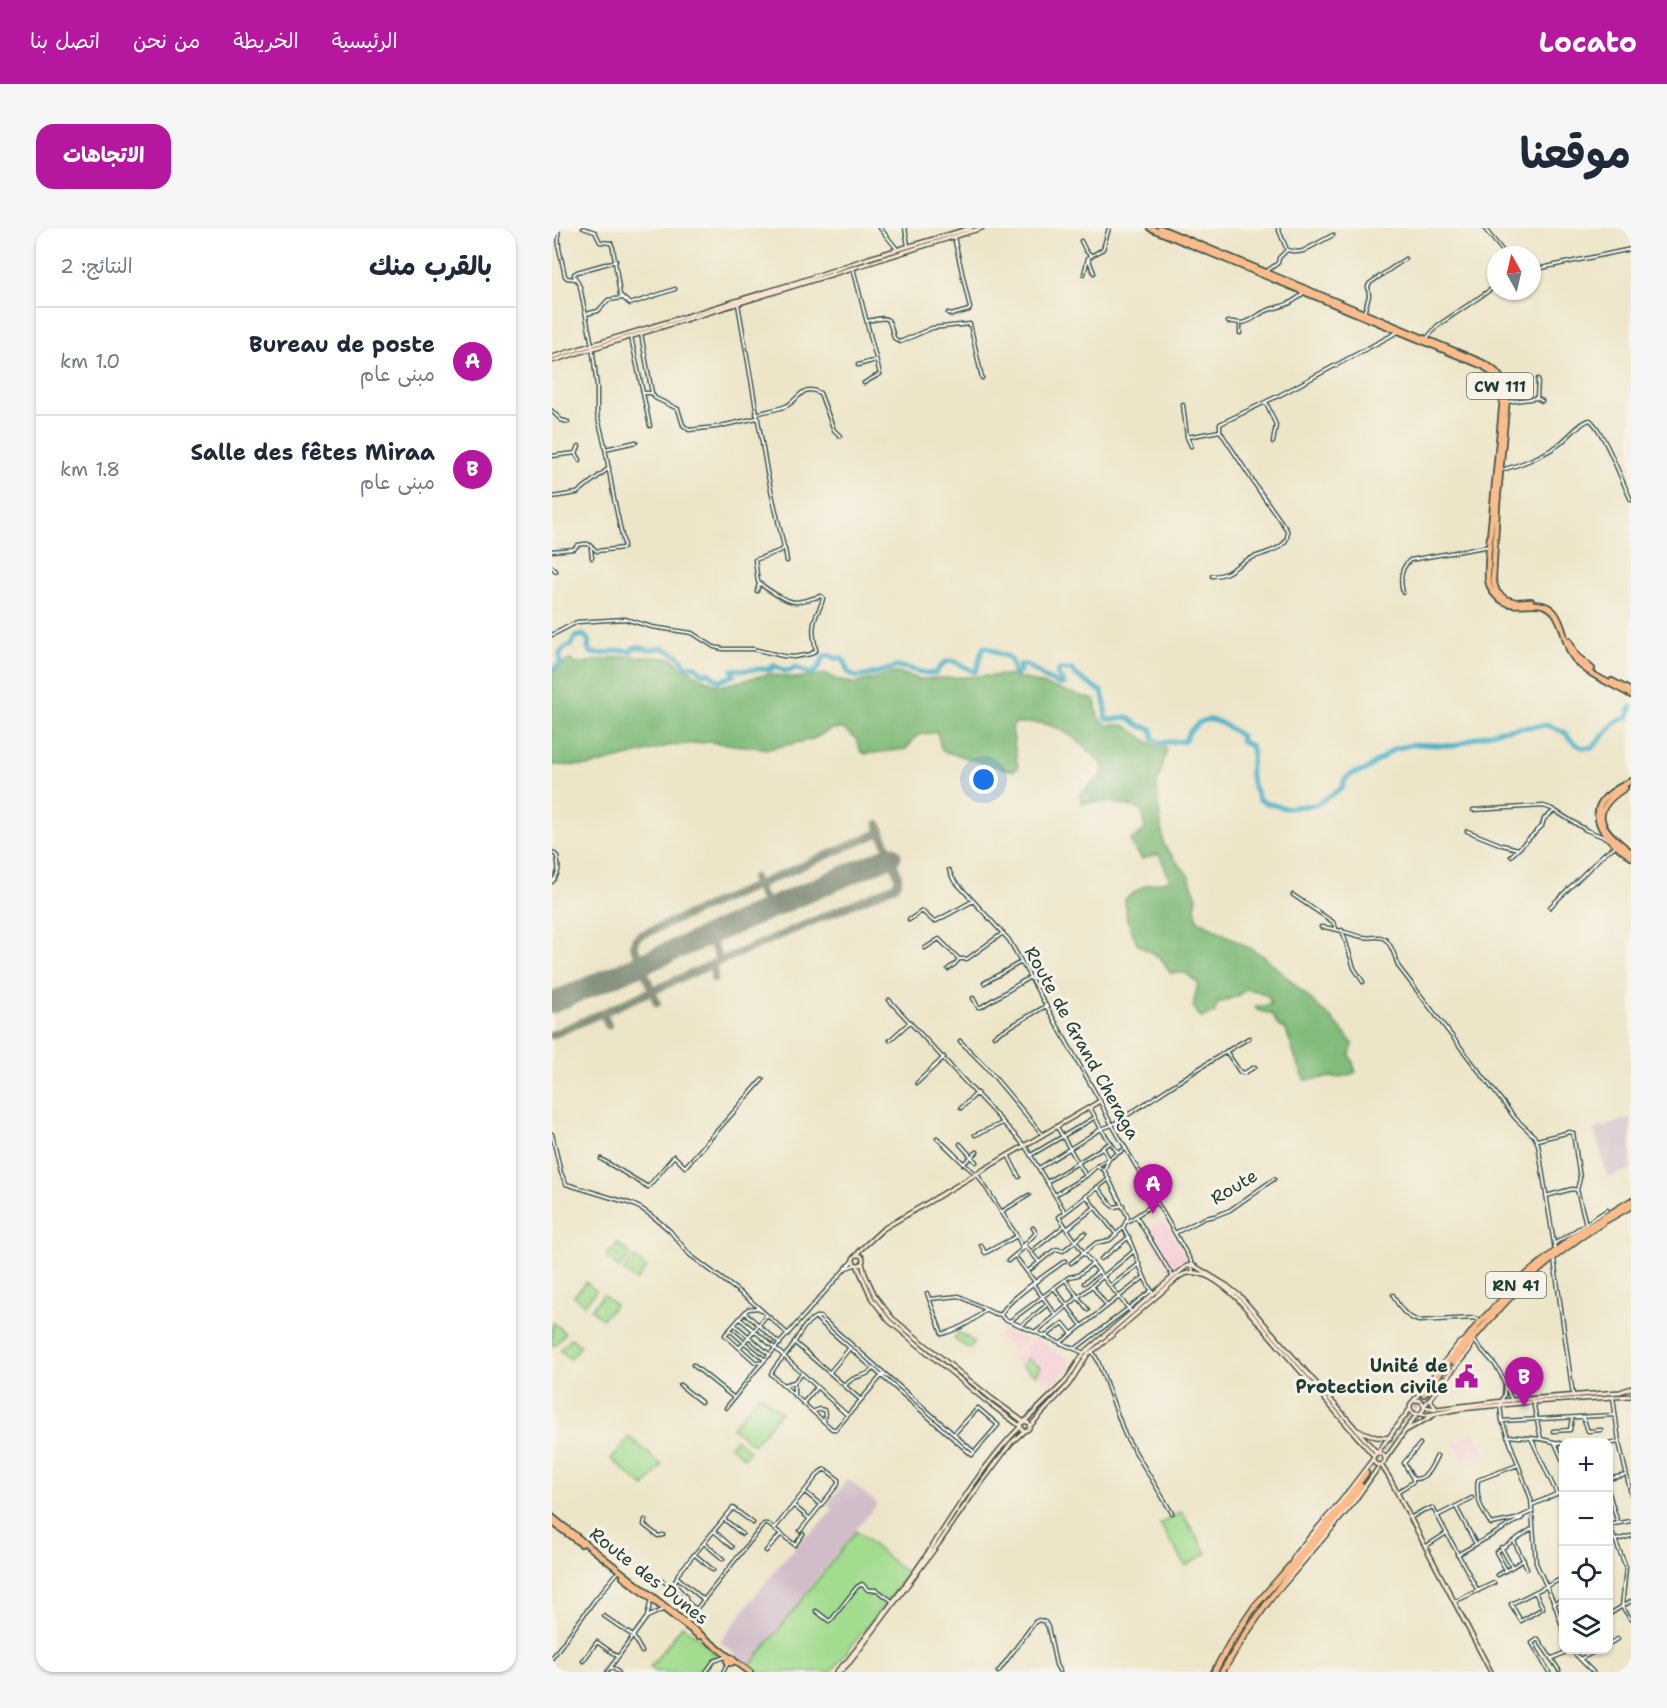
<!DOCTYPE html>
<html lang="ar">
<head>
<meta charset="utf-8">
<style>
	body { margin:0; font-family:"Shantell Sans","Playpen Sans Arabic",sans-serif; background:#f6f6f7; color:#1f2937; direction:rtl }
	.controls { position:absolute; right:18px; bottom:18px; display:grid; overflow:hidden; border-radius:12px; box-shadow:0 2px 4px #0004 }
	.controls button { width:54px; height:54px; display:grid; place-items:center; padding:0; border:0; border-bottom:2px solid #e0e1e3; background:#fff; color:#1f2937; font:30px sans-serif }
	.compass { position:absolute; left:935px; top:18px; width:54px; height:54px; border-radius:50%; background:#fff; box-shadow:0 2px 4px #0004; rotate:352deg }
	.you { position:absolute; left:432px; top:552px; width:21px; height:21px; margin:-15px; border:4px solid #fff; border-radius:50%; background:#1a73e8; box-shadow:0 0 0 9px #1a73e833 }
	.badge { display:grid; place-items:center; width:39px; height:39px; border-radius:50%; background:#b5179e; color:#fff; font-size:20px; font-weight:700 }
	.pin { position:absolute; translate:-50% -50px; filter:drop-shadow(0 2px 3px #0008) }
	.pin::after { content:''; position:absolute; top:32px; width:21px; height:18px; background:inherit; clip-path:polygon(0 0,100% 0,50% 100%) }
	.list { margin:0; padding:0; list-style:none }
	h2 { display:flex; justify-content:space-between; align-items:center; height:78px; margin:0; padding:0 24px; font-size:26px }
	h2 small { font-size:20px; font-weight:400; color:#747a83 }
	.list li { display:grid; grid-template-columns:39px 1fr auto; gap:18px; align-items:center; box-sizing:border-box; height:108px; padding:0 24px; border-top:2px solid #e0e1e3 }
	.list b { display:block; font-size:22px; white-space:nowrap }
	.list p { margin:0; font-size:20px; white-space:nowrap; color:#747a83 }
	.list em { font-size:20px; font-style:normal; color:#747a83 }
	.icon { flex:none; width:33px; height:33px; fill:none; stroke:currentColor; stroke-width:2; stroke-linecap:round; stroke-linejoin:round }
	.map { position:relative; flex:none; width:1079px; height:1444px; overflow:hidden; direction:ltr; border-radius:18px }
	header { display:flex; align-items:center; gap:36px; box-sizing:border-box; height:84px; padding:0 30px; background:#b5179e; color:#fff }
	header strong { font-size:28px }
	nav { display:flex; gap:33px; margin-inline-start:auto; font-size:21px }
	.intro { display:flex; align-items:center; justify-content:space-between; box-sizing:border-box; height:144px; padding:0 36px }
	h1 { margin:0; font-size:42px }
	.button { padding:15px 27px; border-radius:18px; background:#b5179e; color:#fff; font-size:21px; font-weight:700 }
	main { display:flex; gap:36px; padding:0 36px }
	aside { flex:1; background:#fff; border-radius:18px; box-shadow:0 2px 4px #0004 }
	.map>svg:first-child { display:block }
	.built { fill:#f6cfd7 }
	.industrial { fill:#d1bdc9 }
	.green { fill:#a2dc8f; stroke:#608c62; stroke-width:1.5 }
	.forest { fill:#81bc7a; stroke:#507c57; stroke-width:1.5 }
	.lines { fill:none; stroke-linecap:round; stroke-linejoin:round }
	.river { stroke:#49b0c8; stroke-width:5 }
	.taxiway { stroke:#86917e; stroke-width:8 }
	.runway { stroke:#86917e; stroke-width:21 }
	.highway-tunnel { stroke:#c4c3aa; stroke-width:5; stroke-dasharray:5 2.5; stroke-linecap:butt }
	.street-casing { stroke:#3e564a; stroke-width:5 }
	.secondary-casing { stroke:#3e564a; stroke-width:6 }
	.primary-casing { stroke:#3e564a; stroke-width:8 }
	.highway-casing { stroke:#3e564a; stroke-width:8 }
	.street { stroke:#fff; stroke-width:2 }
	.secondary { stroke:#fde4d1; stroke-width:3 }
	.primary { stroke:#fabc8b; stroke-width:4.5 }
	.highway { stroke:#fabc8b; stroke-width:5 }
	.labels { text-anchor:middle; stroke-width:6; stroke-linejoin:round; paint-order:stroke }
	.shield { fill:#f7f3e8; stroke:#60746a; stroke-width:1.5 }
	.shield-label { font-size:16px; font-weight:bold; fill:#1f3d34 }
	.street-label { font-size:18px; fill:#1f3d34; stroke:#f7f3e8 }
	.poi-label { font-size:18px; font-weight:bold; fill:#1f3d34; stroke:#f7f3e8; text-anchor:end }
</style>
</head>
<body>
<header>
<strong>Locato</strong>
<nav><a>الرئيسية</a><a>الخريطة</a><a>من نحن</a><a>اتصل بنا</a></nav>
</header>
<div class="intro"><h1>موقعنا</h1><a class="button">الاتجاهات</a></div>
<main>
<div class="map">
<svg width="1079" height="1444" viewBox="0 0 1079 1444">
	<rect width="100%" height="100%" fill="#f7f3e8"/>
	<filter id="ink" filterUnits="userSpaceOnUse"><feTurbulence type="fractalNoise" baseFrequency=".0167" numOctaves="2"/><feDisplacementMap in="SourceGraphic" scale="12" xChannelSelector="R" yChannelSelector="G"/><feConvolveMatrix kernelMatrix="1 2 1 2 8 2 1 2 1" color-interpolation-filters="sRGB"/></filter>
	<filter id="wash" filterUnits="userSpaceOnUse"><feTurbulence type="fractalNoise" baseFrequency=".008" numOctaves="4" result="noise"/><feDisplacementMap in="SourceGraphic" scale="24" xChannelSelector="R" yChannelSelector="G"/><feGaussianBlur stdDeviation="1.35" result="paint"/><feColorMatrix in="noise" values="0 0 0 0 0 0 0 0 0 0 0 0 0 0 0 0 0 1.4 0 .05"/><feComposite in="paint" operator="in"/></filter>
	<g filter="url(#wash)">
		<rect width="100%" height="100%" fill="#ede5c8"/>
		<path class="built" d="M612,992L636,1034L619,1046L594,1002Z
			M453,1102L475,1112L464,1122L448,1111L445,1107Z
			M483,1110L517,1131L518,1136L501,1158L460,1134V1130Z
			M919,1204L924,1205L933,1227L913,1233L901,1216Z"/>
		<path class="industrial" d="M1079,890V942L1056,949L1042,902Z
			M296,1251L325,1276L275,1337L198,1437L168,1414L219,1347L254,1307L260,1305L281,1282L275,1276Z"/>
		<path class="green" d="M66,1015L79,1027L67,1040L54,1029Z
			M82,1029L95,1040L84,1053L71,1042Z
			M34,1054L44,1063L32,1077L22,1068Z
			M51,1067L63,1077L50,1091L39,1081Z
			M1,1094L13,1105L2,1118L0,1116Z
			M406,1104L422,1114L417,1121L402,1111Z
			M19,1110L29,1118L18,1131L8,1122Z
			M475,1130L489,1140L484,1147L470,1138Z
			M208,1166L229,1184L201,1217L180,1199Z
			M77,1209L110,1237L92,1259L59,1231Z
			M184,1211L198,1223L192,1230L178,1218Z
			M629,1284L655,1325L634,1338L608,1296Z
			M304,1303L356,1346L279,1444H203L197,1439Z
			M131,1397L158,1420L157,1421L163,1426L148,1444H104L98,1439Z"/>
		<path class="forest" d="M71,428L120,430L131,439L140,444L148,450L169,458L216,446L244,450L275,446L287,453L303,455L324,450L337,445H349L367,451L455,447L470,450L543,472L546,490L555,497H573L598,515L615,521L605,557L607,583L612,618L636,647L645,669L643,680L646,692L712,728L785,796L801,816L798,826L804,844L794,848L753,852L743,829L734,802L726,798L720,786L705,782L703,778L719,777L716,768L705,763L694,761L685,768L666,775L662,785L649,790L641,778L646,755L633,745H618L609,730L586,717L575,692L573,671L594,657L618,652L607,626L590,631L578,613L593,601L590,582C570,574 551,573 529,575L528,566L550,548L551,537C534,519 513,498 487,495C480,494 471,495 463,495L460,500L466,540L460,543L390,523L385,504L366,507L354,521L314,526L309,524L304,511L291,501H280L261,511L217,521L157,514L116,518L38,538L0,537V445L13,434L19,432L24,436Z"/>
		<g class="lines">
			<path class="river" d="M0,441L8,436V425L13,420L18,418L23,409L31,407L37,412L36,420L39,425C53,429 66,418 79,424L81,420L86,419L97,422L111,420L126,427L134,437L144,439L151,446L157,444L161,449L168,453L182,447L180,442C187,440 190,443 196,442C205,441 210,440 219,442L221,437L233,443H237L244,439C262,451 264,445 272,428L278,427L281,430H289L293,434L295,443C295,443 301,448 302,448C311,452 336,439 347,439C360,439 368,447 384,445C397,422 407,438 423,444C429,436 426,427 432,419C439,419 442,424 448,426C452,428 455,427 459,431L462,445L465,446L468,443L467,437H475L495,451L509,457L512,456L505,446L507,442H520C525,450 541,458 550,464L554,480L553,490L559,492L575,489L588,498L600,501L601,511L610,515L625,513L632,514C634,507 638,503 643,498C658,483 674,498 689,508V513L699,518L701,525L698,544L700,554L707,571L714,575L733,580L763,577L790,560L793,551L802,545L812,543L842,521L863,516L903,518L922,510L949,502L996,497L1012,504L1021,514L1029,519L1040,520L1065,493L1076,489L1079,479"/>
			<path class="taxiway" d="M202,650L216,681
				M157,707L168,733
				M161,736L162,751
				M105,775L82,718L83,712L87,708L329,604
				M51,785L56,797
				M0,807L168,733L343,658L346,653V647L326,596"/>
			<path class="runway" d="M0,775L339,628"/>
		</g>
	</g>
	<g filter="url(#ink)">
		<g class="lines">
			<path class="highway-tunnel" d="M814,1245L872,1166"/>
			<defs>
				<path id="street" d="M31,0L43,4L48,14L59,15L61,20L68,67L78,76L123,61
					M328,0L345,21
					M353,0L356,18
					M932,0L954,27
					M529,13L534,23L539,27
					M735,22L746,24L751,23L781,7
					M536,30L542,45
					M301,40L328,146L312,155
					M980,42L1079,21
					M715,43L726,35L727,30L735,22L726,0
					M532,46L536,30L551,21L557,0
					M23,50L22,46L25,44L64,33
					M396,85L399,87L417,82L418,80L402,9
					M812,85L817,68L816,58L818,55L853,31
					M34,86L46,83L56,72L70,70
					M315,93C339,88 336,88 342,110L348,114L380,100L418,96L430,150
					M676,94C681,93 686,95 690,95C698,94 702,90 708,86C725,76 735,82 752,64
					M688,105V96
					M89,106L100,165
					M79,109L98,198
					M875,110L885,98L944,58
					M306,137L324,132
					M986,151L985,170L990,173
					M91,165H100L103,170L126,181L131,197L137,202L164,199L205,190
					M714,174L724,197L721,214
					M955,174L985,170
					M631,177L635,209
					M0,183L9,192L16,194
					M204,186C213,183 225,182 234,178C248,172 249,155 268,165L282,202L288,208
					M27,218L24,225L28,232
					M639,218L635,209L668,203
					M53,221L84,214
					M0,228L24,225
					M949,242C966,238 990,228 1005,218C1015,211 1028,194 1038,192C1051,201 1071,256 1079,272
					M0,269L25,265L57,240
					M39,321L40,330
					M233,321L235,333
					M0,323L22,321L26,317L32,316H36L45,323L71,320L72,317L62,271L52,214L45,186V159L40,117L28,59L24,51L15,50L13,48L7,20L6,0
					M0,339L4,343
					M660,348C678,347 679,341 693,333C706,325 740,323 735,302L706,261L668,203V196L728,167L846,104
					M205,363L207,356
					M851,365C848,353 848,340 858,332L938,318
					M0,407L25,394L73,391L100,399L140,405L162,419L171,421H201L231,428L242,429L259,426L264,422C262,410 259,400 264,388C267,381 270,377 271,370L269,368C261,370 253,373 245,374C235,375 214,361 206,354L203,332L230,322L232,319L215,244L186,76
					M921,582L992,578L1000,581L1034,602L1054,610
					M915,603L950,617L966,621
					M0,624L5,628C7,639 8,645 0,654
					M959,628L990,598L992,591L1002,583
					M397,642L401,651L457,712L548,873L555,888L639,1033L641,1044
					M741,667L781,694L784,700
					M998,679L1053,625L1064,618
					M357,692L370,683L381,693H384L421,673
					M769,699C785,700 796,706 811,709C819,711 827,706 834,712C841,719 843,729 846,738L963,890L982,908L986,916L1003,1022
					M790,702L802,740L811,754
					M373,720L387,711L407,731H415L451,705
					M396,741L403,736L407,731
					M432,755L469,734
					M421,770L426,779H429L478,749
					M337,772L473,918L513,984
					M442,808L494,778
					M338,812L358,794
					M408,813L434,839L491,907
					M674,823L688,844L692,845L703,839
					M365,855L392,829
					M538,879L549,901L566,925
					M409,880L425,865
					M505,899L534,948
					M0,906L9,945L14,956L80,976L90,981L104,991L118,1003L138,1027L198,1072L236,1106
					M423,907L451,895
					M385,910C399,922 409,935 424,946
					M985,912L1018,904L1021,905L1028,950L1025,962
					M408,916L424,934
					M551,920L557,931L552,942L576,989L571,1000C584,1020 587,1045 601,1065
					M456,927L467,949
					M479,927L542,890
					M49,931L96,959L122,928L133,939L211,851
					M411,936L425,924
					M545,938L573,921
					M487,940L549,901L560,897C606,868 650,837 697,810
					M425,946L465,1008L470,1019L484,1005L481,1000
					M557,951L507,989L531,1024L580,1085
					M495,954L558,915
					M545,959L560,978L563,979L571,977
					M503,967L534,948L545,938L552,942
					M534,968L564,1006
					M994,968L1020,961L1025,962L1034,996
					M449,984L477,967
					M584,988L621,1049
					M575,994L605,974
					M515,1001L543,979
					M623,1005L653,990L663,988L678,982L722,951
					M1002,1016L1055,982
					M429,1017L433,1025L465,1008
					M479,1024L512,998
					M463,1028L483,1054
					M549,1031L577,1009
					M1002,1031L1021,1167
					M456,1033L474,1018L487,1034
					M513,1033C499,1043 453,1073 449,1087L451,1090L469,1098L532,1125
					M519,1035L544,1015L558,1012L570,1001
					M294,1040L303,1037
					M475,1044L501,1023L505,1021L511,1023L533,1005
					M514,1053L536,1082
					M532,1055L546,1044
					M481,1056L504,1087
					M540,1058L555,1078
					M559,1058L587,1036
					M502,1060L530,1098
					M375,1065L390,1106C407,1101 422,1094 433,1081
					M841,1067C847,1079 853,1089 867,1093L922,1090L929,1093
					M378,1071L407,1068L441,1085L449,1087
					M207,1080L196,1081L173,1107L203,1134L210,1135
					M193,1085L228,1116
					M264,1089L266,1092L420,1227L446,1197L426,1180L402,1206
					M264,1089C251,1095 245,1112 237,1123C231,1130 223,1137 219,1146L280,1201H284L332,1145
					M264,1089H268L422,1224
					M188,1091L224,1121L295,1187
					M458,1093L517,1049L526,1047L540,1036
					M183,1097L218,1127
					M470,1097L496,1076
					M179,1103L213,1132
					M484,1104L582,1023
					M494,1108L511,1095L520,1106
					M921,1111C931,1126 947,1136 952,1154
					M242,1114L309,1172
					M508,1115L591,1050
					M188,1119L215,1087
					M523,1121L599,1063
					M540,1123L546,1133L573,1207L620,1285
					M141,1137L181,1169
					M278,1144L297,1121
					M242,1154V1167
					M953,1155L952,1167L948,1177L950,1193L979,1271L984,1335L1002,1375L1011,1401
					M128,1157L149,1174
					M231,1157L242,1154L250,1146
					M293,1158C303,1145 311,1151 320,1142
					M954,1159L960,1173
					M1061,1169L1067,1214L1079,1266
					M981,1174L989,1211
					M251,1175L265,1159
					M174,1180L203,1143L301,1032
					M261,1184L267,1181L272,1182L273,1186L272,1194
					M1031,1189L1036,1203L1049,1202
					M950,1193L1063,1187
					M1001,1203L1018,1202L1020,1190
					M955,1208L989,1211L1011,1216
					M979,1210L1005,1266
					M1003,1215L1011,1233
					M1056,1216L1067,1214
					M966,1237L926,1252C923,1269 930,1283 939,1296L964,1291L979,1284
					M861,1251C875,1252 879,1239 885,1228
					M1056,1251L1074,1247
					M1056,1262L1066,1295
					M253,1264L269,1277
					M845,1264L861,1254V1251L852,1235L868,1216
					M980,1277L1011,1263
					M242,1278L258,1291
					M904,1279L924,1316
					M885,1288L920,1270
					M858,1290L872,1282L881,1280L926,1363
					M172,1291L190,1306
					M93,1292L92,1297L106,1308L111,1307
					M1056,1297L1079,1293
					M1057,1297L1074,1339L1070,1379L1079,1391
					M223,1300L268,1244L273,1241L286,1251V1256L248,1303
					M162,1303L180,1319
					M1064,1312L1079,1308
					M962,1313L975,1340
					M152,1315L171,1331
					M873,1319L893,1306
					M949,1319L960,1339
					M214,1323L229,1306
					M142,1326L161,1342
					M905,1327L970,1290
					M954,1342L944,1324L981,1300
					M946,1347L972,1332
					M125,1349L122,1356L134,1369V1373L141,1379
					M109,1352L117,1357L122,1358
					M983,1364L991,1380L969,1393L959,1376L1011,1350
					M152,1372L125,1349L126,1346L181,1280L201,1295
					M902,1374L942,1355
					M1003,1375L1011,1371
					M264,1383L277,1393L280,1391L305,1359L310,1356L316,1362H325L340,1373
					M1056,1387L1079,1373
					M52,1388L81,1408L90,1424
					M95,1389L112,1381
					M134,1394L212,1296H216L243,1317L251,1306
					M1056,1416L1066,1411
					M1021,1422L1023,1426L1041,1444
					M0,1430L42,1373L66,1344
					M999,1431L1018,1422
					M1028,1431L1046,1422
					M31,1433L45,1414L65,1428
					M59,1439L66,1444
					M55,1444L95,1389L99,1371
					M154,1444L162,1433L173,1429
					M171,1444L176,1435
					M446,1444L483,1394L487,1392L493,1394L496,1399L504,1437L508,1444
					M997,1444L980,1415L986,1411L1007,1442"/>
				<path id="secondary" d="M0,129L246,54L317,30L419,0
					M0,133L430,0
					M305,1027L308,1022L331,1001L548,873
					M301 1032a5 5 0 1 1 10 0a5 5 0 1 1-10 0Z
					M310,1035L313,1046L323,1068L340,1090L439,1170L472,1194
					M305,1037L320,1071L337,1093L433,1172L468,1198
					M878,1171L884,1181
					M858 1179a7 7 0 1 1 14 0a7 7 0 1 1-14 0Z
					M862,1172L907,1115L912,1112
					M872,1178L918,1121L920,1115
					M872,1179L884,1181L960,1172L1068,1164L1079,1160
					M868,1186L875,1187L908,1181L981,1174L1079,1168
					M473,1193L513,1154L532,1125L621,1049L635,1038L641,1037L674,1057L688,1068L825,1225
					M468.5 1198a4.5 4.5 0 1 1 9 0a4.5 4.5 0 1 1-9 0Z
					M478,1198L517,1156L536,1126L546,1119L628,1048C648,1037 671,1057 686,1071L822,1228
					M805,1202L824,1209L838,1210
					M853,1203L882,1187
					M826,1224L858,1181
					M821 1231a6 6 0 1 1 12 0a6 6 0 1 1-12 0Z
					M834,1230L865,1186
					M829,1237L837,1249L939,1444
					M740,1333L744,1325L789,1273L821,1231
					M728,1361L799,1278L828,1237
					M284,1444L297,1431C322,1398 348,1366 371,1332C402,1287 429,1238 468,1199
					M288,1444L298,1434L387,1315L418,1270L459,1215L472,1203"/>
				<path id="primary" d="M598,0L931,138C943,146 949,156 951,170C947,209 944,249 940,288C938,309 935,331 936,352C937,358 939,363 944,368C963,387 986,366 1002,384C1012,396 1012,413 1019,426C1031,446 1060,455 1079,467
					M608,0L929,134C945,141 954,153 955,170L945,277L941,352L945,364L953,371L964,374L979,373
					M1017,413L1024,427L1040,441
					M1060,453L1079,463
					M1079,553C1070,558 1058,563 1051,572C1034,595 1062,617 1079,629
					M1073,560C1034,585 1049,601 1079,624
					M0,1289L177,1429
					M0,1294L29,1316
					M71,1349L147,1408
					M175 1432a3 3 0 1 1 6 0a3 3 0 1 1-6 0Z
					M180,1431L198,1444"/>
				<path id="highway" d="M902,1134C955,1067 1003,1019 1079,978
					M872,1166L927,1095L974,1047L1026,1005L1079,973
					M662,1444L678,1415L703,1378L788,1280L814,1245
					M670,1444C694,1404 720,1366 750,1330C770,1306 791,1284 809,1258"/>
			</defs>
			<use href="#street" class="street-casing"/>
			<use href="#secondary" class="secondary-casing"/>
			<use href="#primary" class="primary-casing"/>
			<use href="#highway" class="highway-casing"/>
			<use href="#street" class="street"/>
			<use href="#secondary" class="secondary"/>
			<use href="#primary" class="primary"/>
			<use href="#highway" class="highway"/>
		</g>
	</g>
	<defs>
		<symbol id="civic-bare" viewBox="-9 -9 18 18"><path d="M-.6-6.5H3V-4.5H.6V-3L4-1V1h2V6H-6V1h2V-1L-.6-3ZM-1.2 2.5V6h2.4V2.5Z" fill="#b5179e" stroke="#f7f3e8" stroke-width="2.5" paint-order="stroke"/></symbol>
	</defs>
	<g fill-rule="evenodd">
		<use href="#civic-bare" x="898" y="1132" width="33" height="33"/>
	</g>
	<g class="labels">
		<g class="shield">
			<rect x="915" y="145" width="66" height="26" rx="4.5"/>
			<rect x="934" y="1044" width="60" height="26" rx="4.5"/>
		</g>
		<g class="shield-label">
			<text x="948" y="164">CW 111</text>
			<text x="964" y="1063">RN 41</text>
		</g>
		<g class="street-label">
			<text transform="translate(530 815) rotate(61)" y="6">Route de Grand Cheraga</text>
			<text transform="translate(682 959) rotate(-31)" y="6">Route</text>
			<text transform="translate(97 1348) rotate(38)" y="6">Route des Dunes</text>
		</g>
		<g class="poi-label">
			<text x="896" y="1144">Unité de<tspan x="896" dy="21">Protection civile</tspan></text>
		</g>
	</g>
</svg>
<div class="controls">
<button>+</button>
<button>−</button>
<button><svg class="icon" aria-label="locate" viewBox="0 0 24 24"><circle cx="12" cy="12" r="6"/><path d="M12 2v4M12 18v4M2 12h4M18 12h4"/></svg></button>
<button><svg class="icon" aria-label="layers" viewBox="0 0 24 24"><path d="M12 4l9 5-9 5-9-5zM3 14l9 5 9-5"/></svg></button>
</div>
<svg class="compass" viewBox="-18 -18 36 36"><path d="M0-13l5 13h-10z" fill="#e53935"/><path d="M0 13l5-13h-10z" fill="#747a83"/></svg>
<div class="you"></div>
<div class="pin badge" style="left:601px;top:986px">A</div>
<div class="pin badge" style="left:972px;top:1179px">B</div>
</div>
<aside>
<h2>بالقرب منك<small>النتائج: 2</small></h2>
<ul class="list">
<li><span class="badge">A</span><div><b>Bureau de poste</b><p>مبنى عام</p></div><em>1.0 km</em></li>
<li><span class="badge">B</span><div><b>Salle des fêtes Miraa</b><p>مبنى عام</p></div><em>1.8 km</em></li>
</ul>
</aside>
</main>
</body>
</html>
